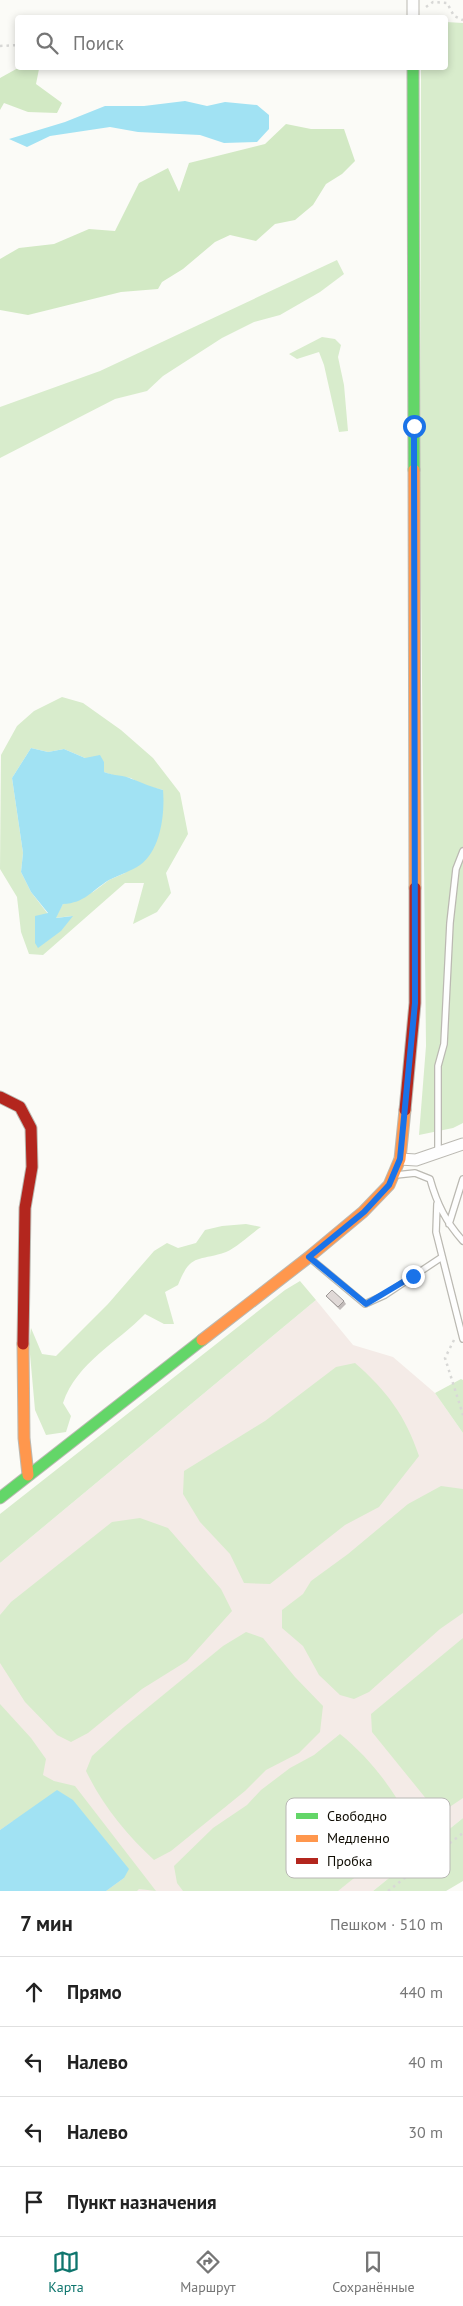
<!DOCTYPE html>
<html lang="ru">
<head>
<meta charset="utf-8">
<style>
	body { margin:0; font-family:"PT Sans",sans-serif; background:#f6f6f6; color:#222 }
	.stop { position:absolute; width:15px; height:15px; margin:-11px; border:4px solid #1a73e8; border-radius:50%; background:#fff }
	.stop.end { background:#1a73e8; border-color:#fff; box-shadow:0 1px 5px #0008 }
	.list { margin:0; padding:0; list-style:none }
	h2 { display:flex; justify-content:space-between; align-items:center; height:65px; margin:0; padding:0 20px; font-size:21px }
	h2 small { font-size:16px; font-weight:400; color:#767676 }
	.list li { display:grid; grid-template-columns:32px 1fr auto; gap:15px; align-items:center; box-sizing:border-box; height:70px; padding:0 20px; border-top:1px solid #e0e0e0 }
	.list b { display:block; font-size:19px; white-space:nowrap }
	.list em { font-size:16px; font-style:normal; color:#767676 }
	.icon { flex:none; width:28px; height:28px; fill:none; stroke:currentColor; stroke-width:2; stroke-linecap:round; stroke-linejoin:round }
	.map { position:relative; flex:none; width:463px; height:1891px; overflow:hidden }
	.search { position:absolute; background:#fff; box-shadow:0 2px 8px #0003; left:15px; right:15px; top:15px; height:55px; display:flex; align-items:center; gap:12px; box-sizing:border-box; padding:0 18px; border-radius:5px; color:#767676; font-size:19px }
	.sheet { height:345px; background:#fff }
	nav { display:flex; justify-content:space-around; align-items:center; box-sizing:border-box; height:70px; border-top:1px solid #e0e0e0; background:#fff; font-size:14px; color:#767676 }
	nav a { display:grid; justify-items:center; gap:2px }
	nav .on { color:#0f766e }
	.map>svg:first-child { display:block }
	.industrial { fill:#f4ebe7 }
	.green { fill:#d8eccc; fill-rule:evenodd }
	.forest { fill:#d2e9c4 }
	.water { fill:#a1e2f3 }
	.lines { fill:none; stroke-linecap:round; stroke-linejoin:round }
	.lane-casing { stroke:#bbb9b2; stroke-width:8 }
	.street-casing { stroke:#bbb9b2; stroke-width:13 }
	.fast-casing { stroke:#bbb9b2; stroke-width:13 }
	.slow-casing { stroke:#bbb9b2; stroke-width:13 }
	.jam-casing { stroke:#bbb9b2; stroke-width:13 }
	.path { stroke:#d8d8d6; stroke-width:2.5; stroke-dasharray:2.5 4; stroke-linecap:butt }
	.lane { stroke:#fefefe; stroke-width:5.5 }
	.street { stroke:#fefefe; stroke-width:11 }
	.fast { stroke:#63d668; stroke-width:11 }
	.slow { stroke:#ff974d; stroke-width:11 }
	.jam { stroke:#b3261e; stroke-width:11 }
	.wall { fill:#c1bbb9 }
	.building { fill:#e0d9d7; stroke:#9d9896 }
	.route { stroke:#1a73e8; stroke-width:6 }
	.key { fill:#fff; stroke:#b8b7b4; stroke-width:1 }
	.key-label { font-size:14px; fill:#110e05 }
</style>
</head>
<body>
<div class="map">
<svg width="463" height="1891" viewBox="0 0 463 1891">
	<rect width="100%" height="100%" fill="#fbfbf7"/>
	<path class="industrial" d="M316,1300L353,1345L393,1357L435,1393L463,1433V1818L373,1891H0V1563Z"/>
	<path class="green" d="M446,22L463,23V1123L453,1128L419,1135L426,1046L420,494L421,68H446Z
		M337,260L344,274L320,292L280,315L254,322L222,338L163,376L147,391L115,399L0,458V407L100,371Z
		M322,337L335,339L341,345L338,357L344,385L348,431L339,432L324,365L319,352L297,359L289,354Z
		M62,697L83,703L121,730L153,758L180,793L188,834L166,873L171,893L157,912L133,924L144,883H125L43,955L29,954L21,932L17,897L0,869L1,755L17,726L34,711ZM31,748L48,752L64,749L85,758L104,762V772L115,776L131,778L142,785L163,790L125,873L109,880L93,892L63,904L55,918L72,916L35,943L48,914L31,892L21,872L23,853L12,778Z
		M246,1224L261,1227C252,1233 236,1248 226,1252C198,1262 191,1252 178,1285L165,1292L174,1324H164L145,1314C117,1343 77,1362 63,1403L71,1416L66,1432L46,1435L35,1410L29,1343L31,1328L42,1354L56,1356L108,1304L154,1251L167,1243L178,1248L196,1243L205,1230L222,1226Z
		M300,1281L316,1300L0,1563V1514L285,1290Z
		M355,1363C386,1390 406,1416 419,1456L379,1507L345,1525L270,1584L244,1583L230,1554L200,1522L183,1494L184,1471L265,1421L336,1367Z
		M461,1379L463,1380V1433L435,1393Z
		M441,1486L463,1489V1613L440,1629L369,1692L354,1699L340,1695L319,1675L303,1646L282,1628V1610L303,1594L311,1581L348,1554L408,1504Z
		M140,1518L168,1528L221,1589L232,1611L187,1661L142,1689L88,1733L71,1742L57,1735L25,1702L0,1663V1615L11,1602L112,1522Z
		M246,1632L263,1638L295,1677L323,1706L320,1732L299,1753L266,1770L245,1791L171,1851L154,1860C126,1834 103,1806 86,1771L92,1756L124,1727L223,1646Z
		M463,1638V1798L448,1808L432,1806L372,1732L371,1714Z
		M0,1704L31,1738L46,1759L43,1775L54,1781L75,1786L156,1891L139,1889L137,1891H106L124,1878L13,1821L0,1830Z
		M340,1734C371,1759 396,1792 413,1828L400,1841L338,1891H183L177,1883L174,1866L213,1828L247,1805L261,1790L290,1768L314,1755Z
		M463,1818V1881L446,1891H373Z"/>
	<path class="forest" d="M18,68L39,69L36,84L62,103L57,113L28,112L4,103L0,110V78Z
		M286,124L311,129H344L355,161L342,174L326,184L313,205L295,220L275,224L256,241L230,235L215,242L183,269L162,282L158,289L121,292L28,315L0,310V259L19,248L54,244L89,229L115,231L139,183L168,168L179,192L189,163L265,144Z"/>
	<path class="water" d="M185,101L207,106L225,102L257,105L269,115V129L257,142L224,143L200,135L138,132L110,127L50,136L27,147L9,139L65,122L105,106H144Z
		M31,748L48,752L64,749L85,758L100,755L104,762V772C114,776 124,775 132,779C143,783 151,787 163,790C165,813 161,850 140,865C131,871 119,875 109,880C91,891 85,903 63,904L56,918L73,916L61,931L38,948L35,943V916L48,913L31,892L21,872L23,853L12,778Z
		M57,1790L73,1800L129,1869L124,1878L106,1891H0V1830Z"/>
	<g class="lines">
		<defs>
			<path id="lane" d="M438,1152V1066L444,1044L450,923L456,869L463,851
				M396,1175L415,1173L430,1179C437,1204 446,1222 463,1241
				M437,1204L436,1232L463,1339
				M449,1224L463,1179
				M311,1259L365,1304L385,1295L442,1257"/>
			<path id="street" d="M413,18V0
				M400,1159L416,1160L463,1144"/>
			<path id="fast" d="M413,68L414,470
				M0,1498L202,1340"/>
			<path id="slow" d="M414,470L415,888
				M202,1340L309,1257L363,1212L389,1185L400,1159L405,1110
				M23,1344L24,1438L28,1475"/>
			<path id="jam" d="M0,1097L20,1107L31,1128L32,1167L25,1208L23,1344
				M405,1110L415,1003V888"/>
		</defs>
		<use href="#lane" class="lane-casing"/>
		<use href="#street" class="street-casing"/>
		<use href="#fast" class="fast-casing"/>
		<use href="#slow" class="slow-casing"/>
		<use href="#jam" class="jam-casing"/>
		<path class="path" d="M426,7L433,2L447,3L454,16L463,20
			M307,18L401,17
			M0,46L18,45
			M454,1340L445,1358L463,1415
			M388,1891L463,1833"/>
		<use href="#lane" class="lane"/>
		<use href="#street" class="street"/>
		<use href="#fast" class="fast"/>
		<use href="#slow" class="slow"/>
		<use href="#jam" class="jam"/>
	</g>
	<path class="wall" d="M326,1296L344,1301L346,1304L340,1310Z"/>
	<path class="building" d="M332,1290L344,1301L338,1307L326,1296Z"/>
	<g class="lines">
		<path class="route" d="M413,1276L366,1304L309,1257L364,1212L389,1185L400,1159L415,1003L414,426"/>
	</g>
	<rect x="286" y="1798" width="164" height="80" rx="8" class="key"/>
	<rect x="296" y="1813" width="22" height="6" fill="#63d668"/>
	<rect x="296" y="1835" width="22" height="7" fill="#ff974d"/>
	<rect x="296" y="1858" width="22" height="6" fill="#b3261e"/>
	<g class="key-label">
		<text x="327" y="1821">Свободно</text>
		<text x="327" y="1843">Медленно</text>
		<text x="327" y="1866">Пробка</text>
	</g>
</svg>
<div class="stop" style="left:414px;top:426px"></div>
<div class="stop end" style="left:413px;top:1276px"></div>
<div class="search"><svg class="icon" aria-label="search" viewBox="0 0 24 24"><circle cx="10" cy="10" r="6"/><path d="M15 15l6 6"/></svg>Поиск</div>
</div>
<section class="sheet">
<h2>7 мин<small>Пешком · 510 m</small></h2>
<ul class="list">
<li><svg class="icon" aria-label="ahead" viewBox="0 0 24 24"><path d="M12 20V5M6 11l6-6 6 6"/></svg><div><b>Прямо</b></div><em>440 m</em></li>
<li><svg class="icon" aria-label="left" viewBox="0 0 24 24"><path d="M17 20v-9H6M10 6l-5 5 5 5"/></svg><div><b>Налево</b></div><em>40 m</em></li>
<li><svg class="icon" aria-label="left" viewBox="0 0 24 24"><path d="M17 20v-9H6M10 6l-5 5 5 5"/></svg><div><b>Налево</b></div><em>30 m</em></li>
<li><svg class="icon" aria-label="arrive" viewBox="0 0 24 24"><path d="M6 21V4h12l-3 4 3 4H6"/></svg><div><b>Пункт назначения</b></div></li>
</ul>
</section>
<nav>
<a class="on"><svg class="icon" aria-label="map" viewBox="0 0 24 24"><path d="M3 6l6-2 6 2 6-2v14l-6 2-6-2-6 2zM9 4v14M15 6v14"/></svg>Карта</a>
<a><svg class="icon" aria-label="directions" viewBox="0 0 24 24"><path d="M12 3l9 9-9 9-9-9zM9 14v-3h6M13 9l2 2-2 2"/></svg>Маршрут</a>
<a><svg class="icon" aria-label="saved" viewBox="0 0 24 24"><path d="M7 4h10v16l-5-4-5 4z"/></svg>Сохранённые</a>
</nav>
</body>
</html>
